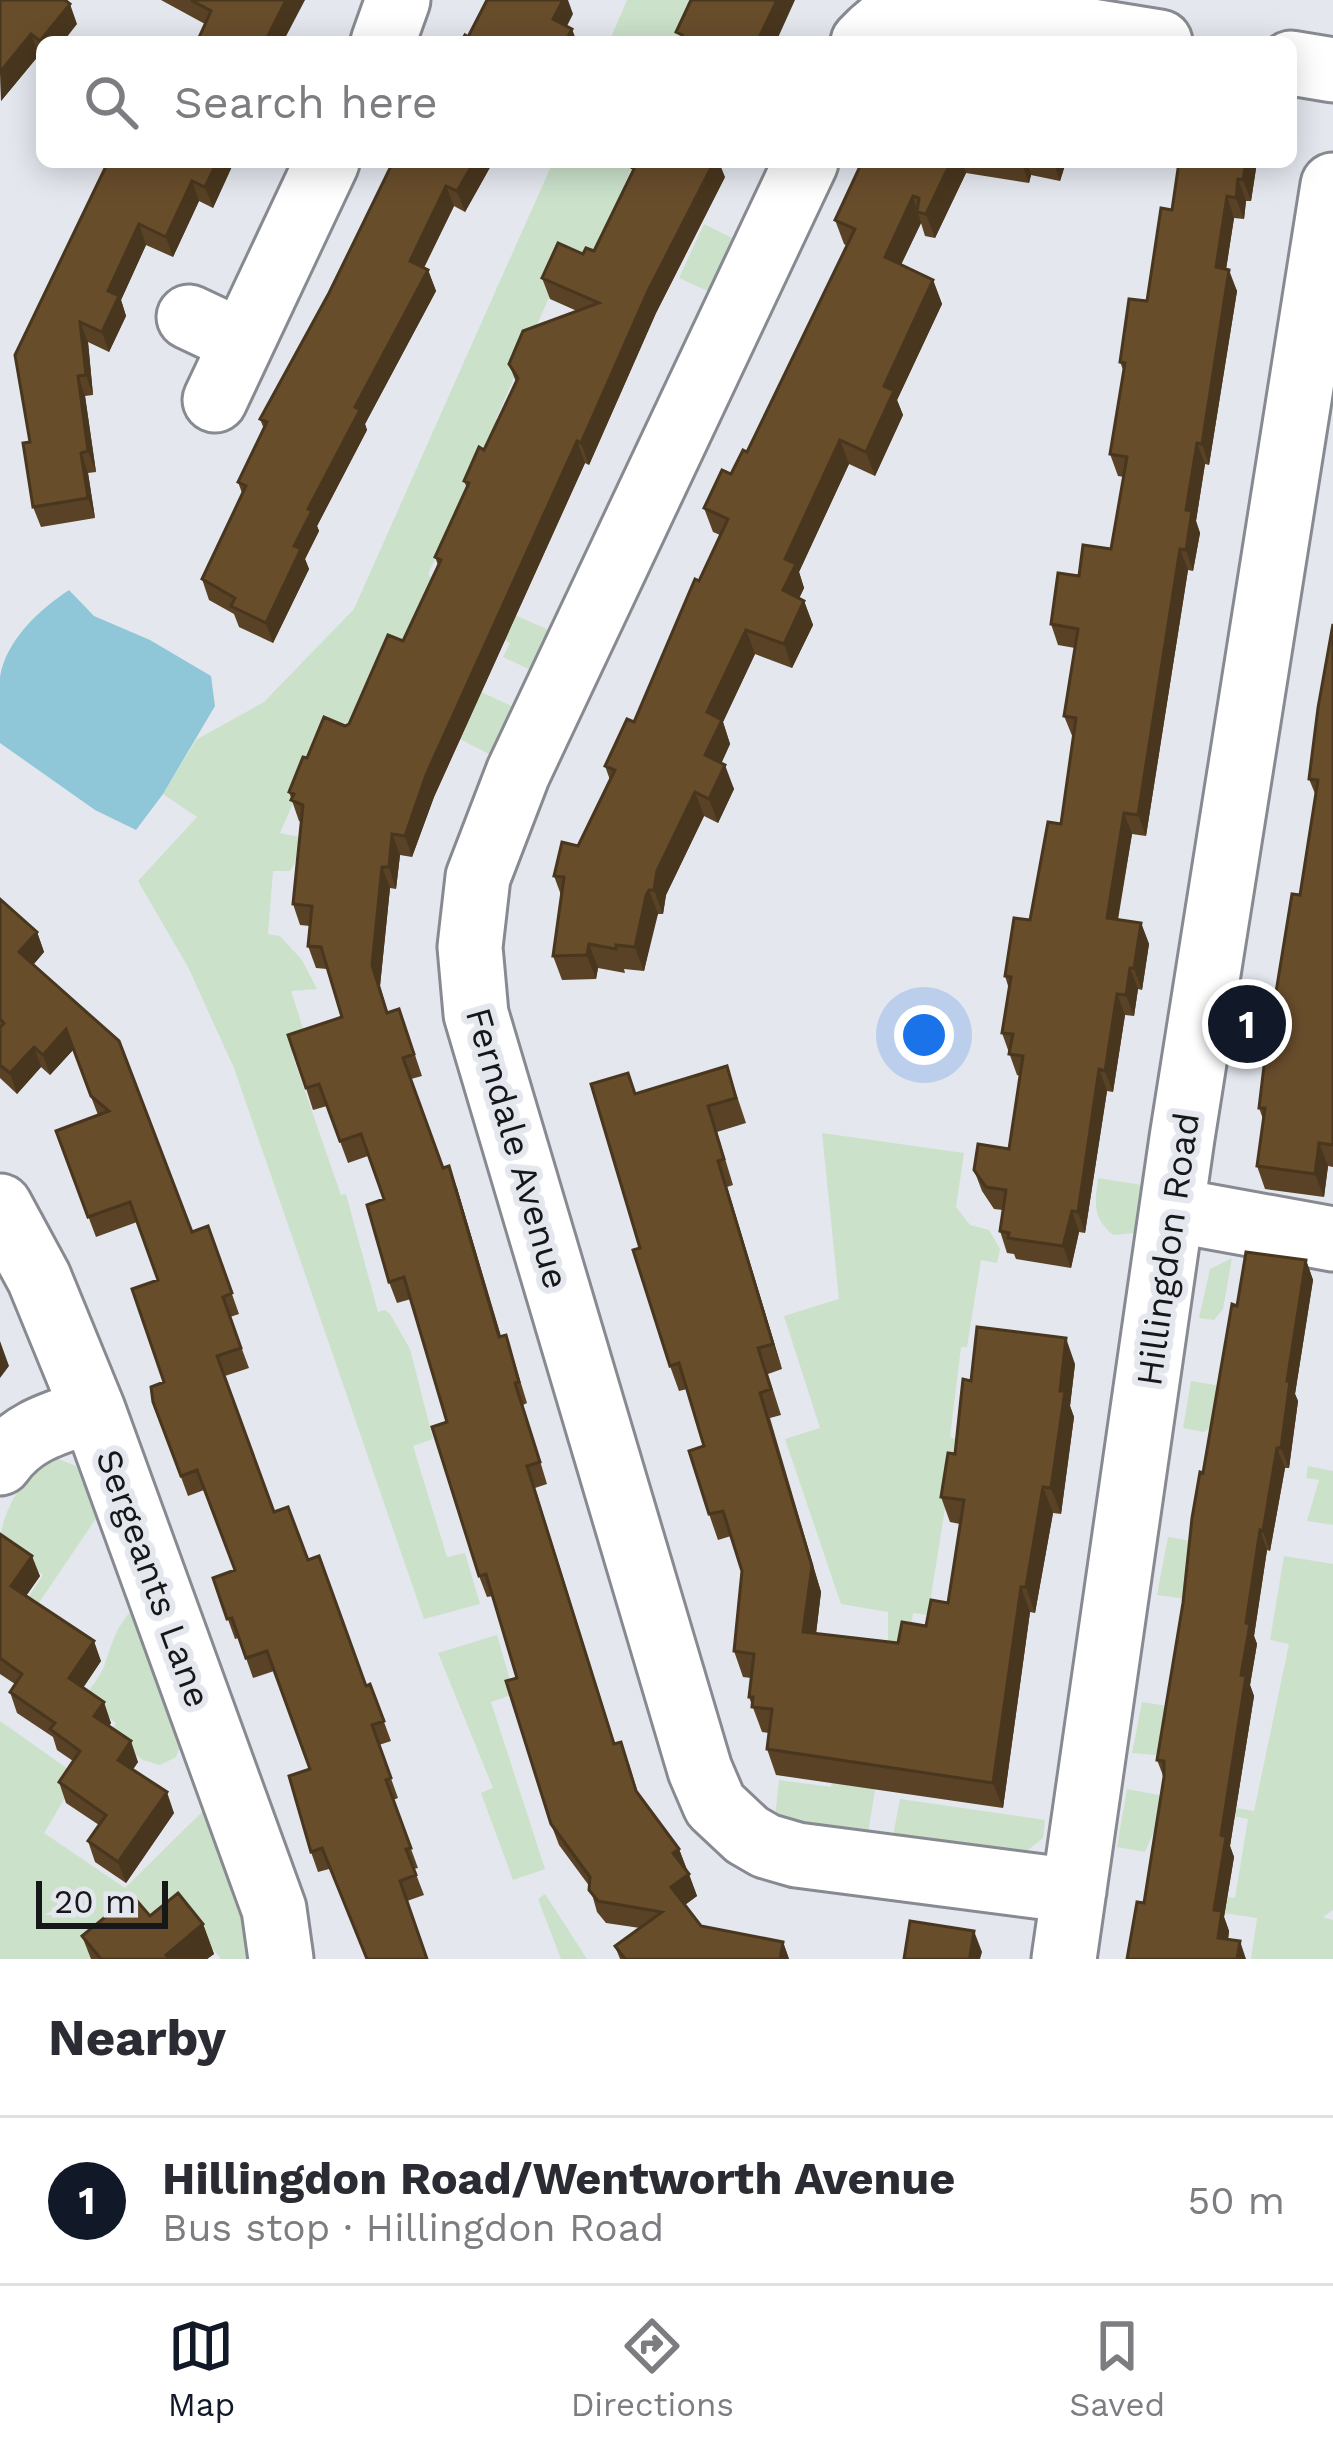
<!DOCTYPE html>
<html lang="en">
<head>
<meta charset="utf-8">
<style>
	body { margin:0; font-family:"Work Sans",sans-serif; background:#f7f7f7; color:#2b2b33 }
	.scale { position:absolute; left:36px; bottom:30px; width:132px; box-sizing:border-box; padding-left:12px; border:6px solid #161719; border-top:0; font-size:33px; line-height:42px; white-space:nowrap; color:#161719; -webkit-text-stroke:9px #e4e7ee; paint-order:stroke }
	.you { position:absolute; left:924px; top:1035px; width:42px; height:42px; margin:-30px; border:9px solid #fff; border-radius:50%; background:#1a73e8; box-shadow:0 0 0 18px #1a73e833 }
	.badge { display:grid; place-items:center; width:78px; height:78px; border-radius:50%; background:#111827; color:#fff; font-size:39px; font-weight:700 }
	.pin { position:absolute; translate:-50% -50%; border:6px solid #fff; box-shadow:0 3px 12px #0006 }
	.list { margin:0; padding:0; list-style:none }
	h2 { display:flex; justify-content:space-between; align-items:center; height:156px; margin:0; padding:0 48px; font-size:51px }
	h2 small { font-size:39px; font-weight:400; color:#7c7c81 }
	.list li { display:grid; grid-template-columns:78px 1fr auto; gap:36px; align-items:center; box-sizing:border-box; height:168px; padding:0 48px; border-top:3px solid #e1e1e2 }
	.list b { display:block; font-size:45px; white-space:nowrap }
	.list p { margin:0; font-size:39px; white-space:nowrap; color:#7c7c81 }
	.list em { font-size:39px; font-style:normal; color:#7c7c81 }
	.icon { flex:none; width:66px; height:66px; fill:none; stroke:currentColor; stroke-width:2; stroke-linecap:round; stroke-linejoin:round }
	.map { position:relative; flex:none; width:1333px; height:1959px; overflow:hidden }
	.search { position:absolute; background:#fff; box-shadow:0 6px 30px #0003; left:36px; right:36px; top:36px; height:132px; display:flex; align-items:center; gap:30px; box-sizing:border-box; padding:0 42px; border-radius:18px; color:#7c7c81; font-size:45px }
	.sheet { height:324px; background:#fff }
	nav { display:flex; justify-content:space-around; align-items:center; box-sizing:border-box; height:168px; border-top:3px solid #e1e1e2; background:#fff; font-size:33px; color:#7c7c81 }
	nav a { display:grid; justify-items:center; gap:6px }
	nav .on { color:#111827 }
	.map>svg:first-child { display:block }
	.green { fill:#cbe1ca }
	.water { fill:#90c7d8 }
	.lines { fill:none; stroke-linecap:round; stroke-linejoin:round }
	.minor-casing { stroke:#878a90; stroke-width:69 }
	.minor { stroke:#fff; stroke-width:63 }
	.wall { fill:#594225 }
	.shaded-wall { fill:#49361e }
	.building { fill:#684d2b; stroke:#49361e; stroke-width:3 }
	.labels { text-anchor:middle; stroke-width:12; stroke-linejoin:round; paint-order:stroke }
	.street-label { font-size:36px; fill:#161719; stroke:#e4e7ee }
</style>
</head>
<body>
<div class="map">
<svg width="1333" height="1959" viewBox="0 0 1333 1959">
	<rect width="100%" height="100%" fill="#e4e7ee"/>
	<path class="green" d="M627,0H712L680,42H609Z
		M553,162H634L624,185L636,191L597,268L567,256L496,419L500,422L428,574L431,577L397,653L345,734L326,728L280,833L309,839L290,871H273L268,934L280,936L302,960L317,989L291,991L309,1047L292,1054L341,1195L346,1194L378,1312L385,1310L390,1314L410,1349L433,1439L413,1446L447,1557L465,1553L480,1604L424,1619L234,1068L188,967L138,881L197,817L163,794L196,740L264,702L354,609Z
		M704,224L736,240L712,293L679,278Z
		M510,613L551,631L533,671L503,657L510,643L500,638Z
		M459,682L516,708L493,756L452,735Z
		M822,1133L964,1153L956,1207L970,1225L989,1230L1000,1249L997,1263L981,1260L967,1347H961L950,1437L956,1439L928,1615L913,1613L900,1704L888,1703V1612L841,1604L785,1439L820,1428L784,1316L839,1299Z
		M1098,1178L1142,1185L1135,1233L1113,1235C1092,1217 1095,1204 1098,1178Z
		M1232,1258L1223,1309L1214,1320L1199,1318L1210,1269Z
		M1191,1381L1227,1387L1213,1426L1204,1432L1183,1428Z
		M53,1457L76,1466L97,1517L30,1616L20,1610L43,1575L0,1545C0,1514 24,1472 53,1457Z
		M1308,1466L1333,1471V1525L1307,1521L1319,1480L1306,1478Z
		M1168,1537L1196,1542L1186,1599L1157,1595Z
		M1284,1556L1333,1564V1910L1323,1917L1333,1920V1959H1251L1257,1918L1203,1910L1205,1895L1235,1898L1248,1819L1176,1804L1175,1798L1254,1811L1289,1644L1270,1640Z
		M132,1610L182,1741L176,1757L160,1765L143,1760L108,1735L116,1723L83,1699C90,1688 101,1676 105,1664C112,1643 116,1627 132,1610Z
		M497,1635L514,1694L491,1702L545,1869L513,1880L481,1793L493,1788L438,1653Z
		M1142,1702L1180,1708L1174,1732L1155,1755L1132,1753Z
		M0,1721L78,1776L44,1833L125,1888L205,1809L241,1911L252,1959H221L187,1917L94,1959H0Z
		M836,1754L880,1759L868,1833L804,1826L775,1817L779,1780L831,1787Z
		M1127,1789L1169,1797L1145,1852L1117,1847Z
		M900,1799L1045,1820L1043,1838L1028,1850L1011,1851L893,1836Z
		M545,1894L587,1959H561L538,1899Z"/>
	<path class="water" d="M69,590L94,616L150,640L211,676L215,706L163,794L136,830L95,810L0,743C0,722 0,697 0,677C6,640 40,609 69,590Z"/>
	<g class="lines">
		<defs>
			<path id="minor" d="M383,42L398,0
				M863,42C887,16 906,7 942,7L1160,42
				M1291,63L1333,70
				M806,162L518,773L478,877L470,947L476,1014L700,1770L715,1805L747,1835L766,1846L797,1855L1074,1891
				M189,317L242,342
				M215,400L327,162
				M0,1206L39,1278L93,1410L274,1909L281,1959
				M1173,1210L1333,1239
				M0,1463C23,1430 56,1423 93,1410
				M1064,1959L1182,1138L1333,185"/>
		</defs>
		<use href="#minor" class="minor-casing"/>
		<use href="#minor" class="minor"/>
	</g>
	<path class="wall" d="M0,0L77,24L42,42V57L39,55L1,101Z
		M161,0H305L205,24Z
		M108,162H234L213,208L199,201L173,257L146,245L121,300L126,316L109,352L88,342L93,395L85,396L96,472L88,473L95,518L41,527L33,507L30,442Z
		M393,162H493L465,212L454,206L424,268L428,270L436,291L365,424L367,430L317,526L319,531L305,559L309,569L273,643L239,627L234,614L209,600L202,579L242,493L238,482L264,429L260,419L329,293Z
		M862,162H1066L1060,181L1031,175L1029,183L966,173L935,238L925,236L921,223L901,265L933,280L942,304L897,400L903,415L875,476L849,464L799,572L804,588L799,598L804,601L813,625L792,668L755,654L723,722L730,744L721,763L734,789L718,823L704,816L666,895L663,914H658L655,920L644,971L624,969L625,973L598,968L596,979L562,980L553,956L561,895L554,876L578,846L610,780L605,766L634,722L720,535L713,532L704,508L747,452L847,246L844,244L835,220Z
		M1179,162H1257L1251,201H1246L1244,219L1234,218L1226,269L1237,291L1209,465L1205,464L1196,521L1200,533L1193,571L1188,570L1146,836L1132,834L1118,920L1141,923L1149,944L1142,990L1138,989L1134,1016L1125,1015L1113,1092L1107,1091L1085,1233L1079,1232L1071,1268L1016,1259L1014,1254L1007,1253L1000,1231L1003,1210L994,1209L982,1191L974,1170L1009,1149L1020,1076L1017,1075L1002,1033L1009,989L1005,976L1030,920L1061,824L1073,738L1064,716L1075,648L1058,645L1051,624L1079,576L1111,549L1124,477L1118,476L1110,454L1124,372L1120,362L1147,301L1172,210Z
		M631,167L725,177L656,313L589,465L585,463L434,797L412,857L400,855L396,889L390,888L380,986L388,1013L407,1031L422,1076L411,1079L443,1168L457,1188L501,1336L506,1335L513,1357L527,1403L523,1405L547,1484L535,1488L615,1744L629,1764L638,1793L679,1849L697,1896L685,1905L701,1926L783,1942L789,1959H620L615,1946L640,1928L606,1923L597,1912L590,1887L559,1845L551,1824L517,1678L493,1596L487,1597L479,1576L447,1422L411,1299L397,1303L389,1282L384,1199L368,1156L348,1163L327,1106L313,1110L306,1088L342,1017L327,969L316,968L308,946L310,926L300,925L293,904L301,822L299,821L289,792L307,758L349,724L403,641L438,565L435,557L467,488L464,481L484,450L516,382L509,364L577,311L550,299L542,278L583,254L594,251L633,172Z
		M1333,624V1167L1328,1166L1324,1197L1265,1189L1257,1166L1263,1119L1259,1108L1300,895L1316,796L1309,779Z
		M0,899L37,932L44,952L33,965L192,1232L208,1226L239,1314L230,1317L249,1368L225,1376L274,1512L308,1560L366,1686L370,1684L391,1741L379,1745L398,1798L393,1800L418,1868L414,1869L424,1895L407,1901L329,1869L318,1872L311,1852L310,1769L274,1671L253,1678L239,1638L235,1639L213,1578L235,1570L204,1490L188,1496L153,1402L164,1382L158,1280L137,1222L96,1237L56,1131L98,1115L73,1050L50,1075L41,1067L17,1094L0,1078Z
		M727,1066L746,1123L717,1132L733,1185L727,1187L782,1369L768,1374L781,1415L770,1418L821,1592L816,1634L898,1643L926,1626L948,1603L960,1524L950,1522L941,1497L955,1454L971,1381L1075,1364L1070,1406L1074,1417L1061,1514L1053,1513L1035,1613L1030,1612L1003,1808L776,1775L767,1749L769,1733L762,1732L749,1697L751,1678L743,1677L734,1651L742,1571L731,1536L718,1540L709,1514L704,1446L687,1389L679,1391L670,1366L636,1093Z
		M1306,1260L1313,1280L1295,1394L1298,1401L1289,1468H1285L1270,1551L1267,1550L1254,1636L1257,1644L1250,1685L1254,1696L1230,1846L1234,1857L1224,1917L1229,1931L1228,1939L1246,1959L1144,1903L1164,1778L1157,1760L1203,1473L1237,1306Z
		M0,1534L40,1576L26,1596L101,1661L83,1688L111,1723L109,1726L138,1762L133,1769L174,1813L126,1883L95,1862L88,1841L99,1825L66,1803L59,1782L73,1761L57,1750L53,1737L17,1713L10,1692L15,1684L0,1674Z
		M150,1916L203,1924L214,1954L207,1959H91L82,1936Z"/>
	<path class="shaded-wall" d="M286,0H305L283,42H265Z
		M563,0H568L573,14L560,40L553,19Z
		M777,0H795L776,42H757Z
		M70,4L77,24L63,42H42V48L40,41Z
		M572,29L577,42H565Z
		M31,34L39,55L1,101L0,72Z
		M217,162H234L213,208L205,187Z
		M474,162H493L465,212L457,191Z
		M710,162H719L725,177L656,313L589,465L581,443L648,291Z
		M951,162H962L966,173L935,238L926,214Z
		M1021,162H1027L1031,175L1029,183Z
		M1053,162H1066L1060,181Z
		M1246,162H1257L1251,201L1243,180Z
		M1238,179L1246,201L1244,219L1236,198Z
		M192,181L199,201L173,257L166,237Z
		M446,186L454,206L417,281L410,261Z
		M913,196L921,223L893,281L885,257Z
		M1227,196L1234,218L1223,289L1216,267Z
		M139,224L146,245L121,300L126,316L109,352L102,332L108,291Z
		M428,270L436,291L365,424L367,430L317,526L319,531L305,559L309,569L273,643L266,623L308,509L355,407Z
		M1229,270L1237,291L1209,465L1202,444Z
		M933,280L942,304L897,400L903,415L875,476L866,452L884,386Z
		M80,322L88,342L93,395L86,375Z
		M78,376L85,396L96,472L88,451Z
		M840,440L849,464L799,572L804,588L792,614L783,590L785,559Z
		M577,441L585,463L434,797L412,857L405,836L426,775Z
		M1197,443L1205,464L1196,521L1200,533L1193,571L1186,550V510Z
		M81,453L88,473L95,518L88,498Z
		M1180,549L1188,570L1146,836L1138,815Z
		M804,601L813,625L792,668L784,644Z
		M746,630L755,654L723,722L730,744L714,780L705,755L707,712Z
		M725,765L734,789L718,823L709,799Z
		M695,792L704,816L666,895L663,914L654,890L657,871Z
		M1124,813L1132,834L1114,939L1107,918Z
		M392,834L400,855L396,889L389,867Z
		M382,867L390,888L380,986L372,965Z
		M649,890L658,914L644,971L635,947Z
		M1141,923L1149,944L1142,990L1134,968Z
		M37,932L44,952L27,972L19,952Z
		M589,944L598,968L596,979L587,955Z
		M1130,968L1138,989L1134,1016L1126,995Z
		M1117,994L1125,1015L1113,1092L1105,1071Z
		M66,1029L73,1050L50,1075L43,1055Z
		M34,1047L41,1067L17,1094L10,1073Z
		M1099,1069L1107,1091L1085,1233L1078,1212Z
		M1319,1143L1328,1166L1324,1197L1315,1174Z
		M718,1161L727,1187L782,1369L773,1344Z
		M449,1166L457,1188L507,1358L499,1337Z
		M1072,1211L1079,1232L1071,1268L1063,1246Z
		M1306,1260L1313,1280L1295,1394L1298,1401L1289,1468L1281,1448L1287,1381Z
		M1066,1338L1075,1364L1070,1406L1074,1417L1061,1514L1051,1488Z
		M0,1341L9,1366L0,1378Z
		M760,1393L821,1592L813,1658L803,1632Z
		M1277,1448L1285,1468L1270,1551L1263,1531Z
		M1043,1487L1053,1513L1035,1613L1026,1587Z
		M1260,1530L1267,1550L1254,1636L1257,1644L1250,1685L1254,1696L1230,1846L1234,1857L1224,1917L1229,1931L1226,1958L1218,1938L1214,1910L1221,1835L1246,1623Z
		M32,1556L40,1576L19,1606L11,1586Z
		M1021,1587L1030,1612L1003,1808L993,1783Z
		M94,1641L101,1661L76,1698L69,1678Z
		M104,1702L111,1723L102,1736L94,1716Z
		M131,1741L138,1762L126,1780L118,1760Z
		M167,1792L174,1813L126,1883L118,1862Z
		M679,1849L687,1870L681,1875L673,1853Z
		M689,1874L697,1896L679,1909L671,1887Z
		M203,1924L214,1954L207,1959H167L166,1955Z
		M974,1931L982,1952L980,1959H971L970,1956Z
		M1240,1941L1246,1959H1237Z
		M783,1942L789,1959H780Z"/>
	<path class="building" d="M0,0H65L70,4L40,41L31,34L0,72Z
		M191,0H286L265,42H197L211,11Z
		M487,0H563L553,19L572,29L565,42H461L465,35L468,37Z
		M691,0H777L757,42H678L682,35L676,32Z
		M108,162H217L205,187L192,181L166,237L139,224L108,291L119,296L102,332L80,322L86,375L78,376L88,451L81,453L88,498L33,507L23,443L30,442L15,355Z
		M393,162H474L457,191L446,186L410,261L428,270L355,407L360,410L308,509L312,511L294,546L301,549L266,623L231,606L235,598L202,579L246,486L238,482L267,422L260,419L329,293Z
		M633,162H714L648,291L581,443L577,441L426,775L405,836L392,834L389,867H382L372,965L387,1013L399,1009L414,1054L403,1058L443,1168L449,1166L499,1337L506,1335L519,1382L515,1383L540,1462L527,1466L614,1744L621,1742L636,1791L679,1849L673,1853L689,1874L671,1887L701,1926L783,1942L780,1959H625L615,1946L662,1912L598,1901L589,1890L590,1877L551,1824L506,1681L517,1678L486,1574L479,1576L432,1427L447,1422L404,1277L389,1282L367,1205L384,1199L361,1134L340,1141L319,1084L306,1088L288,1035L342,1017L321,947L308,946L312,906L293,904L303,805L291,800L294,794L289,792L303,757L307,758L324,717L345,726L349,724L388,635L403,641L441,560L435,557L469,483L464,481L479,447L484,450L518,378L509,364L523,331L599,303L542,278L558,243L583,254L586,248L594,251L634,169L631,167Z
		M862,162H951L926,214L917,212L919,198L913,196L885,257L933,280L884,386L894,391L866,452L840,440L785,559L796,564L783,590L804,601L784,644L746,630L707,712L722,720L705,755L725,765L709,799L695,792L657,871L654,890H649L646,896L635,947L616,945V949L589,944L587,955L553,956L564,877L554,876L562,842L578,846L615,770L605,766L627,719L634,722L695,579L699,581L728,519L704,508L722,470L731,474L743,450L747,452L855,229L835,220Z
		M1179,162H1246L1243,180L1238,179L1236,198L1227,196L1216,267L1229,270L1202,444L1197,443L1186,510L1192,511L1186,550L1180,549L1138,815L1124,813L1107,918L1141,923L1134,968H1130L1126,995L1117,994L1105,1071L1099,1069L1078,1212L1072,1211L1063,1246L1008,1238L1009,1233L1000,1231L1006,1190L986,1187L974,1170L978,1144L1009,1149L1023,1056L1009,1054L1013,1034L1002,1033L1011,977L1005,976L1014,918L1030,920L1048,822L1061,824L1076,718L1064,716L1078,629L1051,624L1058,573L1079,576L1083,545L1111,549L1127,457L1110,454L1125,363L1120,362L1129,299L1147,301L1161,208L1172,210Z
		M1333,624V1145L1319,1143L1315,1174L1257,1166L1265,1108H1259L1264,1066L1292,894L1300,895L1318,780L1309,779L1318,708Z
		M0,899L37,932L19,952L119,1041L192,1232L208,1226L232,1293L223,1297L241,1348L217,1356L274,1512L288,1507L308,1560L319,1556L366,1686L370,1684L384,1721L372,1725L391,1778L386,1780L411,1848L406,1849L416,1875L400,1881L427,1959H367L322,1848L311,1852L289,1776L310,1769L267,1651L246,1658L232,1618L227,1619L213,1578L235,1570L197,1470L181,1476L153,1402L151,1387L164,1382L132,1289L158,1280L130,1202L88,1217L56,1131L109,1111L91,1096L66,1029L43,1055L34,1047L10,1073L0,1065V1028L4,1023L0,1019Z
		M727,1066L736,1098L708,1106L724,1159L718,1161L773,1344L758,1348L771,1389L760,1393L812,1566L803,1632L898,1643L902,1622L926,1626L931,1600L948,1603L964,1500L941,1497L948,1453L955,1454L963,1379L971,1381L977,1327L1066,1338L1060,1391H1065L1051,1488L1043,1487L1026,1587H1021L993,1783L767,1749L772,1709L752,1707L753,1697H749L754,1654L734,1651L742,1571L723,1511L709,1514L689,1451L704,1446L679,1363L670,1366L633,1250L640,1248L591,1084L628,1073L635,1094Z
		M1246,1252L1306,1260L1287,1381H1290L1281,1448H1277L1263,1531L1260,1530L1246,1623L1250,1624L1241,1675L1246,1676L1221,1835L1226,1837L1214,1910L1222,1911L1218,1938L1240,1941L1237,1959H1127L1137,1902L1144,1903L1164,1777V1761L1157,1760L1183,1603L1192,1518L1200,1472L1203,1473L1232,1304L1237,1306Z
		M0,1534L32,1556L11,1586L94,1641L69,1678L104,1702L94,1716L131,1741L118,1760L167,1792L118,1862L88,1841L106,1815L59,1782L80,1751L50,1729L55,1723L10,1692L22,1674L0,1658Z
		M178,1893L203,1924L166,1955L169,1959H101L82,1936L132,1895L150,1916Z
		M910,1921L974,1931L970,1956L978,1957L977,1959H904Z"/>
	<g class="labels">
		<g class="street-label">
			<text transform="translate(518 1148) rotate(74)" y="13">Ferndale Avenue</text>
			<text transform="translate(1167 1249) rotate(-82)" y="13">Hillingdon Road</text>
			<text transform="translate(154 1578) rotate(70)" y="13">Sergeants Lane</text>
		</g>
	</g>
</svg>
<div class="scale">20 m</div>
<div class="you"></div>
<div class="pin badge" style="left:1247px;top:1024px">1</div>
<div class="search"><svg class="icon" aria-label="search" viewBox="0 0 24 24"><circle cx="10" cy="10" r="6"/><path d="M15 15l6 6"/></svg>Search here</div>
</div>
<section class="sheet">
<h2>Nearby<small></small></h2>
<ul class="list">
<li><span class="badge">1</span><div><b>Hillingdon Road/Wentworth Avenue</b><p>Bus stop · Hillingdon Road</p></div><em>50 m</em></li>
</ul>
</section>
<nav>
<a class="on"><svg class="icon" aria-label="map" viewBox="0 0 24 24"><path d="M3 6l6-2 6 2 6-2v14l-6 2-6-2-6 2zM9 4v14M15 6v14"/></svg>Map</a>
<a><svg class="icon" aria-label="directions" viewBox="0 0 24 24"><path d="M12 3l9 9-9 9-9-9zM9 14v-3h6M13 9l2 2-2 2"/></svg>Directions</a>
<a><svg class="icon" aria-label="saved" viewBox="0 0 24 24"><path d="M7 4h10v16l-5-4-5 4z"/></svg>Saved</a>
</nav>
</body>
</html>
